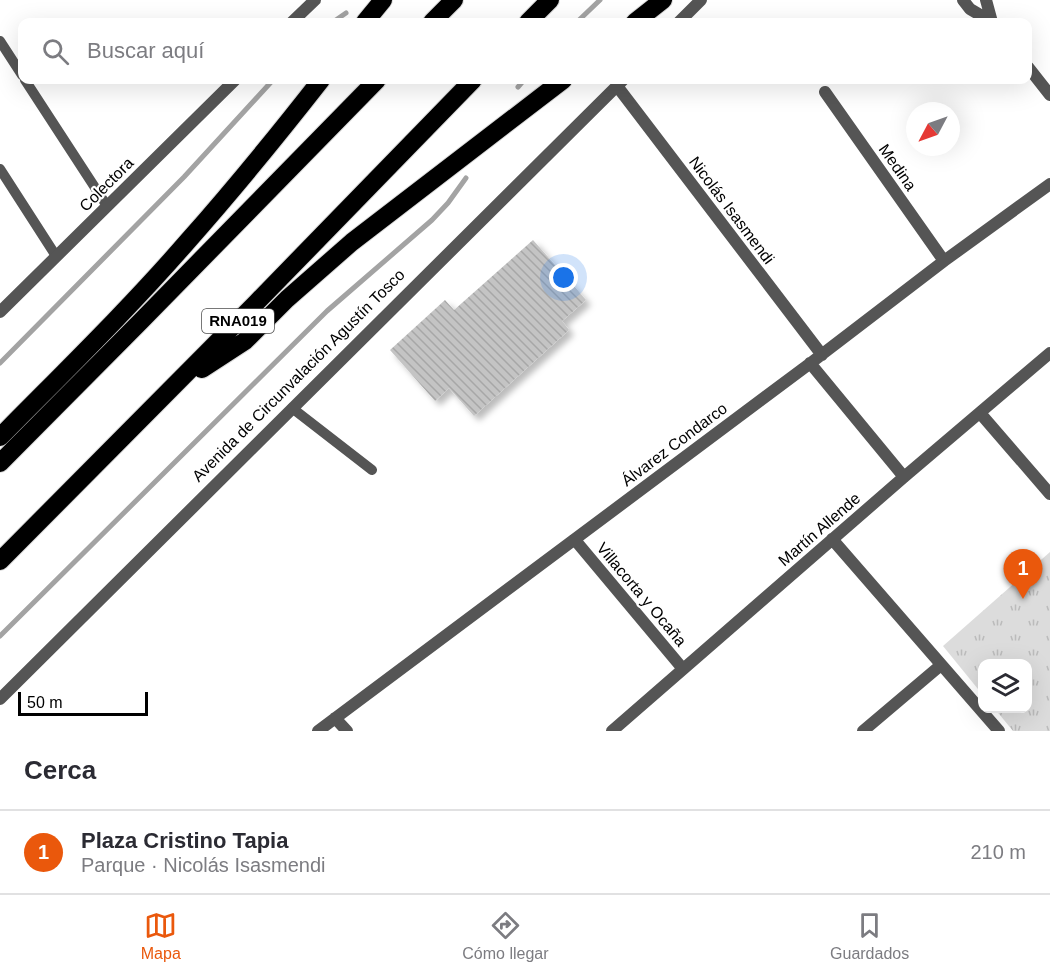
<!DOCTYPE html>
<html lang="es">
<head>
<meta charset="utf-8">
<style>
	body { margin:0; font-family:Arial,sans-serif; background:#f2f2f3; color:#2b2b33 }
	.controls { position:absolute; right:18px; bottom:18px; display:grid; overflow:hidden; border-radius:12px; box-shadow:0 6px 24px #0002 }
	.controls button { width:54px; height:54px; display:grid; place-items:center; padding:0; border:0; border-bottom:2px solid #e1e1e2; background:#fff; color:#2b2b33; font:30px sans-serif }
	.compass { position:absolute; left:906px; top:102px; width:54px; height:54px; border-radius:50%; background:#fff; box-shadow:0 6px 24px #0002; rotate:229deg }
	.scale { position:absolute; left:18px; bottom:15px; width:130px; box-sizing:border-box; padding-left:6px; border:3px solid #000; border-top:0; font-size:16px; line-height:21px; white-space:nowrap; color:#000; -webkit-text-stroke:4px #fff; paint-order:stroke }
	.you { position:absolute; left:564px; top:278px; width:21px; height:21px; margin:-15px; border:4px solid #fff; border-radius:50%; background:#1a73e8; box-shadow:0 0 0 9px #1a73e833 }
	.badge { display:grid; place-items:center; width:39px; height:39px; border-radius:50%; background:#ea580c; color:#fff; font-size:20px; font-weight:700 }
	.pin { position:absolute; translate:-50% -50px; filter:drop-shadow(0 2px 3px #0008) }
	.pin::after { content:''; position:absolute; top:32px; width:21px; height:18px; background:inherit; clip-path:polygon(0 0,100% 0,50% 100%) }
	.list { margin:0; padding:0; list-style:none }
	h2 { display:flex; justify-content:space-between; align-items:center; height:78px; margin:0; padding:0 24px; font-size:26px }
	h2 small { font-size:20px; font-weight:400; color:#7c7c81 }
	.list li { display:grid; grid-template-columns:39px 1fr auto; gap:18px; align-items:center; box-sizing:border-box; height:84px; padding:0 24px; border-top:2px solid #e1e1e2 }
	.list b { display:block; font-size:22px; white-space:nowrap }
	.list p { margin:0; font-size:20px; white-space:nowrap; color:#7c7c81 }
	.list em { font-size:20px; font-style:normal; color:#7c7c81 }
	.icon { flex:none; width:33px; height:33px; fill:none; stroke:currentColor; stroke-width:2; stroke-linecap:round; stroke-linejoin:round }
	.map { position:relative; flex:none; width:1050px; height:731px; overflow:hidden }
	.search { position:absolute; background:#fff; box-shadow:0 6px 24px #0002; left:18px; right:18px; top:18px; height:66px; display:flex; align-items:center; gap:15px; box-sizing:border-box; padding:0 21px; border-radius:12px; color:#7c7c81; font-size:22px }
	.sheet { height:162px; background:#fff }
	nav { display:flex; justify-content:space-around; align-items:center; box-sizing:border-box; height:84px; border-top:2px solid #e1e1e2; background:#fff; font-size:16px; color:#7c7c81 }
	nav a { display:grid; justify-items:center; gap:3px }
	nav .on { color:#ea580c }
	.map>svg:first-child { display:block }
	.park { fill:url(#park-tufts) }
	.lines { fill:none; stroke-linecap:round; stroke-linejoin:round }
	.stream { stroke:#a3a3a3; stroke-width:5 }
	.building { fill:url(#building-back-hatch); filter:url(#shadow) }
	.highway-casing { stroke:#dbdbdb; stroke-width:20 }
	.lane { stroke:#555; stroke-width:10 }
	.street { stroke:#555; stroke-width:12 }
	.highway { stroke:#000; stroke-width:18 }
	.labels { text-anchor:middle; stroke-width:4.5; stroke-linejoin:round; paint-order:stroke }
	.shield { fill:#fff; stroke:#4c4c4c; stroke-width:1.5 }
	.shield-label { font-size:15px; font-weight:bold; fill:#000 }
	.street-label { font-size:16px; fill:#000; stroke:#fff }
</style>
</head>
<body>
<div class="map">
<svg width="1050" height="731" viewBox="0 0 1050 731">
	<defs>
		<pattern id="park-tufts" width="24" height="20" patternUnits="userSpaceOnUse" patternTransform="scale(1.5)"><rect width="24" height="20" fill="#dcdcdc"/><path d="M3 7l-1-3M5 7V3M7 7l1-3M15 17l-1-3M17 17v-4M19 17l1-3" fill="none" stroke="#bbb"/></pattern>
		<pattern id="building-back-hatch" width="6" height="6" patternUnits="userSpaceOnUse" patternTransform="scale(1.5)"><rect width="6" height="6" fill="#c4c4c4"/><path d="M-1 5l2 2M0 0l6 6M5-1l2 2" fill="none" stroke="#a7a7a7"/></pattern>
		<filter id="shadow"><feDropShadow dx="5" dy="5" stdDeviation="3" flood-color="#0004"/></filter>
	</defs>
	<rect width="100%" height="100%" fill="#fff"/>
	<path class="park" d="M1050,552V731H1013L995,709L1028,708V664H982V694L943,646Z"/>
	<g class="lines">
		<path class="stream" d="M333,22L346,13
			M577,22L600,0
			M518,87L524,80
			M0,363L184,177L273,80
			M0,636L327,311L432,220L448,203L466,178"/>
	</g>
	<path class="building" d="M533,240L586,300L562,321L569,330L474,416L449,388L435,401L390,350L445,300L454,310Z"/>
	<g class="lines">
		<defs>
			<path id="highway" d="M365,22L383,0
				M432,22L454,0
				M528,22L550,0
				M635,22L663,0
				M202,369L245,341L287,299L352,242L563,80
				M0,437C63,373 128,310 187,242C233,190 278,135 321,80
				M0,463L141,321L377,80
				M0,561L256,303L473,80"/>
		</defs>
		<use href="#highway" class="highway-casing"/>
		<path class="lane" d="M0,41L22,75
			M25,80L107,206
			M0,169L56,256
			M292,408L372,470"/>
		<path class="street" d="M963,0L970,9L992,22
			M986,0L992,22
			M292,22L315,0
			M679,22L701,0
			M1028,67L1050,95
			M617,86L822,355
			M825,92L944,261
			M0,312L235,80
			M810,363L904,477
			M980,413L1050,494
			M832,539L999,731
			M575,540L683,669
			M0,699L623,80
			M335,718L347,731
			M318,731L812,362L944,261L1050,184
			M612,731L904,477L1050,353
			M863,731L941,665"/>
		<use href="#highway" class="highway"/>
	</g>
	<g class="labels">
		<rect class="shield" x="202" y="309" width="72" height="24" rx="4.5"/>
		<g class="shield-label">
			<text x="238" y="326">RNA019</text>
		</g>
		<g class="street-label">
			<text transform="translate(898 167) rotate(55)" y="6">Medina</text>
			<text transform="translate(106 184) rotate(-45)" y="6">Colectora</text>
			<text transform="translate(732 210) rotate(53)" y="6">Nicolás Isasmendi</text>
			<text transform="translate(298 375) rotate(-45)" y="6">Avenida de Circunvalación Agustín Tosco</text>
			<text transform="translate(674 444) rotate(-37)" y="6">Álvarez Condarco</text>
			<text transform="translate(819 529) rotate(-41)" y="6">Martín Allende</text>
			<text transform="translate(642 594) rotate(50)" y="6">Villacorta y Ocaña</text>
		</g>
	</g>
</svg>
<div class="controls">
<button><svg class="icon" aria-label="layers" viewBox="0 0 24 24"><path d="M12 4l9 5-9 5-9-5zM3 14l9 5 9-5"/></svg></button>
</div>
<svg class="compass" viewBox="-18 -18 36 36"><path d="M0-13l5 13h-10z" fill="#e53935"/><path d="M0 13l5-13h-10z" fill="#7c7c81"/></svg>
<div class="scale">50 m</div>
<div class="you"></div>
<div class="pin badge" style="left:1023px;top:599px">1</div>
<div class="search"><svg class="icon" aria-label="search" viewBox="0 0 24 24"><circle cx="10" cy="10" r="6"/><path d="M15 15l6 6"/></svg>Buscar aquí</div>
</div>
<section class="sheet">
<h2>Cerca<small></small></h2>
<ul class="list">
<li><span class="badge">1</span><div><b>Plaza Cristino Tapia</b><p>Parque · Nicolás Isasmendi</p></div><em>210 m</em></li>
</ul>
</section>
<nav>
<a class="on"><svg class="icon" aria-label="map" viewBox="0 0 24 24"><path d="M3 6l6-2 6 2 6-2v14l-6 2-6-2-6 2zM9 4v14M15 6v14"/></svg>Mapa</a>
<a><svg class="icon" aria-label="directions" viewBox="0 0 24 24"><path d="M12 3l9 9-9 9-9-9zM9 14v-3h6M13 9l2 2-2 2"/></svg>Cómo llegar</a>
<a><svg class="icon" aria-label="saved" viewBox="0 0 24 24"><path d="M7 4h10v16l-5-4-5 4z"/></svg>Guardados</a>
</nav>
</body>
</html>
